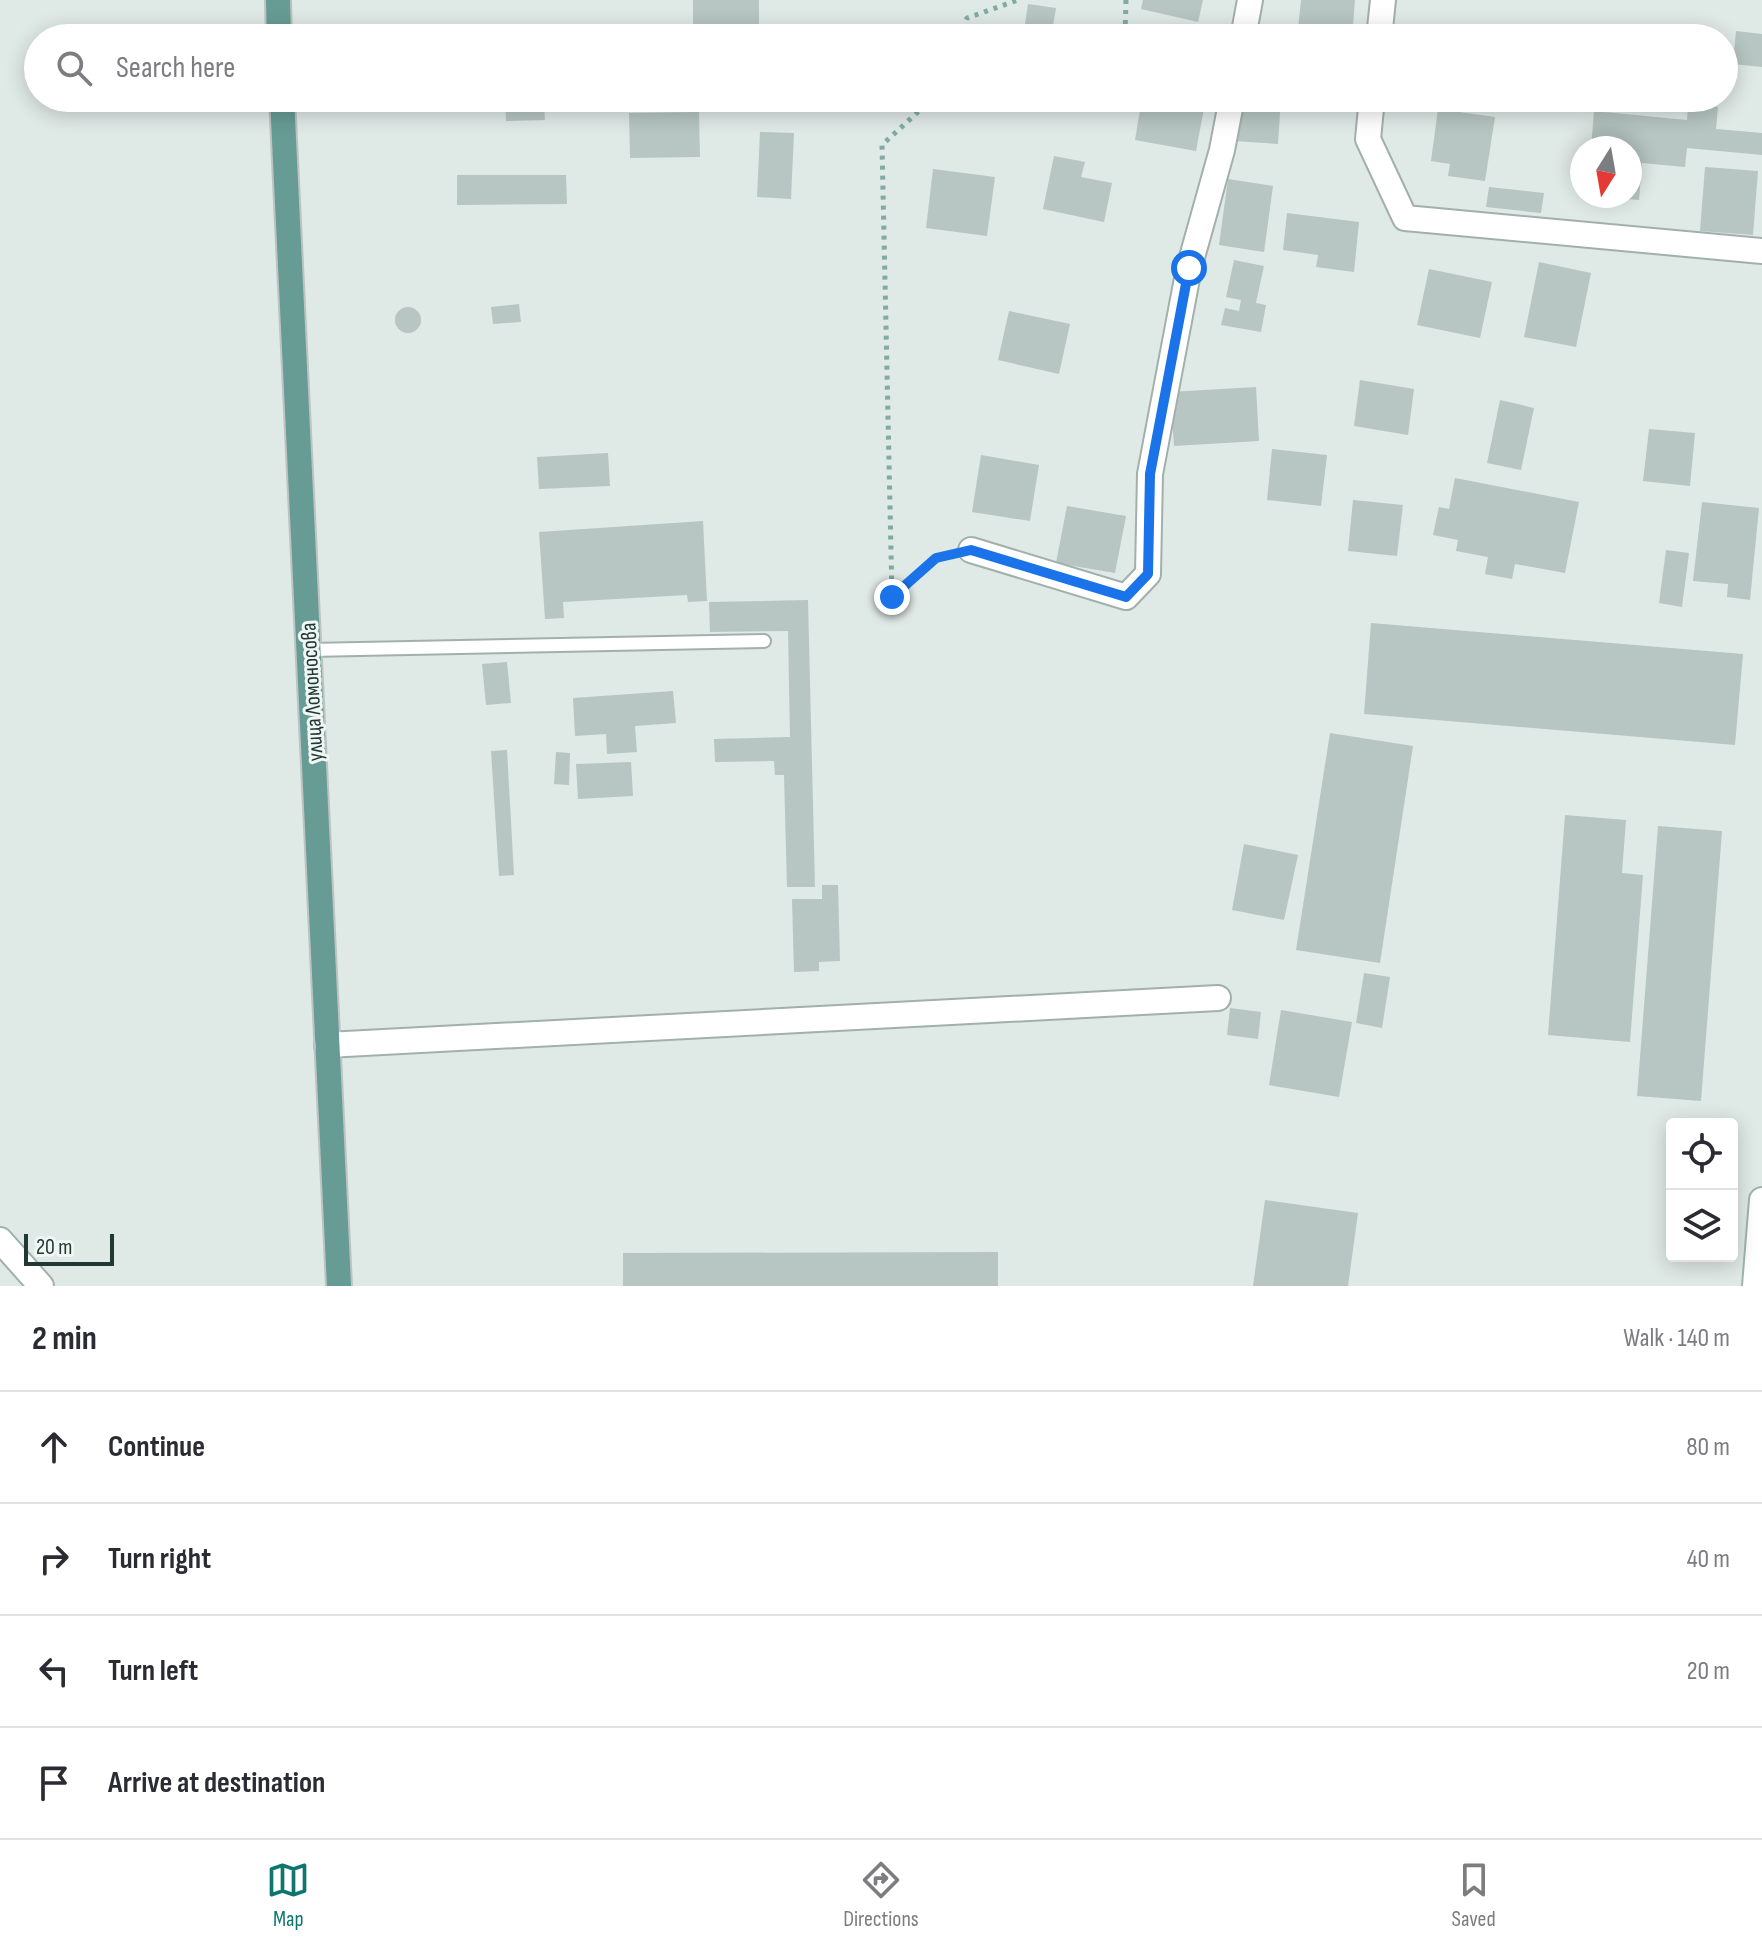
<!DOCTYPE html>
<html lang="en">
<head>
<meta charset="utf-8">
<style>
	body { margin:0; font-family:"Sofia Sans Condensed",sans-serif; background:#f2f2f3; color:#2b2b33 }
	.controls { position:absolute; right:24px; bottom:24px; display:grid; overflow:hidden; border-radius:8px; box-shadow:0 4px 20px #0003 }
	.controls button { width:72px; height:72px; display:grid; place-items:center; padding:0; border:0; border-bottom:2px solid #e1e1e2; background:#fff; color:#2b2b33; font:40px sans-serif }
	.compass { position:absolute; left:1570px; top:136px; width:72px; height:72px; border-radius:50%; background:#fff; box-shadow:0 4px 20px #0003; rotate:191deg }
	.scale { position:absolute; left:24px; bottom:20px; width:90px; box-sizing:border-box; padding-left:8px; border:4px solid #213834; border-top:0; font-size:22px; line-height:28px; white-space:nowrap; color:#213834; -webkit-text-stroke:6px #eff6f3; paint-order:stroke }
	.stop { position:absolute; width:24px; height:24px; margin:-18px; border:6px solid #1a73e8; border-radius:50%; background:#fff }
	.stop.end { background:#1a73e8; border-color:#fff; box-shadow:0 2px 8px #0008 }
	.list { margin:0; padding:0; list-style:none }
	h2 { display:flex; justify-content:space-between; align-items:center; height:104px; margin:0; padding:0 32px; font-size:34px }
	h2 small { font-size:26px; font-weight:400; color:#7c7c81 }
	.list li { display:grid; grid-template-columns:52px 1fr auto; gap:24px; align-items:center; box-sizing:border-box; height:112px; padding:0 32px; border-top:2px solid #e1e1e2 }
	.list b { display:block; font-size:30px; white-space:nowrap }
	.list em { font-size:26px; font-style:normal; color:#7c7c81 }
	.icon { flex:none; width:44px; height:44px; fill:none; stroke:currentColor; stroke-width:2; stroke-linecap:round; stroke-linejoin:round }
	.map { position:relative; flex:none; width:1762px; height:1286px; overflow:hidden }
	.search { position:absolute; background:#fff; box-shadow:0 4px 20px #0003; left:24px; right:24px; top:24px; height:88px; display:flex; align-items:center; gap:20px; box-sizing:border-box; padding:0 28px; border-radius:44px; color:#7c7c81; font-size:30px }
	.sheet { height:552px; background:#fff }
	nav { display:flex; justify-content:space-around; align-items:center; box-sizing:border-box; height:112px; border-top:2px solid #e1e1e2; background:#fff; font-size:22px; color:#7c7c81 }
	nav a { display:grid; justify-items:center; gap:4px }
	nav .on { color:#0f766e }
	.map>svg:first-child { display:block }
	.building { fill:#b7c6c2 }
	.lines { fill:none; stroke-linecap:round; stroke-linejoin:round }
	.lane-casing { stroke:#a2b0ad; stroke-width:16 }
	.street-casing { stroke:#a2b0ad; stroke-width:28 }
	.secondary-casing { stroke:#9fb4af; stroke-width:28 }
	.primary-casing { stroke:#bcc3c2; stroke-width:28 }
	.path { stroke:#81aba2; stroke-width:5; stroke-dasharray:4 6; stroke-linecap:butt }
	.lane { stroke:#fff; stroke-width:12 }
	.street { stroke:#fff; stroke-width:24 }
	.secondary { stroke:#fff; stroke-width:24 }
	.primary { stroke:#669c94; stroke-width:24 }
	.route { stroke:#1a73e8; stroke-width:10 }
	.labels { text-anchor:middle; stroke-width:6; stroke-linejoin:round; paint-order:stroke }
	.street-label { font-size:22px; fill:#213834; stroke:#eff6f3 }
</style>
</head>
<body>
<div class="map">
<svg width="1762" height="1286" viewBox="0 0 1762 1286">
	<rect width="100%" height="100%" fill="#dfe9e6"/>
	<path class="building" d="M693,0H759V24H693Z
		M1143,0H1203L1198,22L1141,9Z
		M1301,0H1355L1352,38H1297Z
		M1028,4L1056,8L1051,38H1023Z
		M570,30V38H502V33Z
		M1736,31L1762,34V67L1733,64Z
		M445,98H465V107L445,108Z
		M505,98H571V100L544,102L545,120L506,121Z
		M1051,98H1078L1077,104Z
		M1142,98H1206L1196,151L1135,140Z
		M1237,98H1281L1278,144L1234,141Z
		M1688,104L1718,107L1716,129L1762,133V155L1687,148L1685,167L1642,163L1639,200L1617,198L1630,196V148H1591L1594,111L1687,120Z
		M1438,109L1495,117L1485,181L1448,176L1450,164L1431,161Z
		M699,112L700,157L630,158L629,113Z
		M760,132L794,133L791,199L757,197Z
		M1054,156L1085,162L1081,177L1112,183L1104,222L1043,209Z
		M1705,167L1758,171L1753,235L1700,231Z
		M933,169L995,177L987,236L926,228Z
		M457,175H566L567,204L457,205Z
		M1228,179L1273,186L1264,252L1219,245Z
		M1489,187L1544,193L1541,213L1486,207Z
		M1287,213L1359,222L1354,272L1316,267L1318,255L1283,250Z
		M1234,260L1264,266L1256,303L1266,305L1261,332L1221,325L1225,308L1239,311L1241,300L1226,297Z
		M1539,262L1591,273L1576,347L1524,337Z
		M1429,269L1492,282L1480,338L1417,325Z
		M519,304L521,322L493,324L491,307Z
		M395 320a13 13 0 1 1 26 0a13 13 0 1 1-26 0Z
		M1009,311L1070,324L1059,374L998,360Z
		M1360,380L1414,389L1408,435L1354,426Z
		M1256,387L1259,441L1174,446L1170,392Z
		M1500,400L1534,408L1521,470L1487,463Z
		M1649,429L1695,433L1690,486L1643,481Z
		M1272,449L1327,455L1321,506L1267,500Z
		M608,453L610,486L539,489L537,457Z
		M981,455L1039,465L1030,521L972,512Z
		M1455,478L1579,502L1565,573L1515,564L1512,579L1485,574L1488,557L1456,551L1458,540L1433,535L1439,507L1449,509Z
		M1353,500L1403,505L1397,556L1348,551Z
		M1702,502L1759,508L1750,600L1727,597L1728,584L1693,581Z
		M1067,506L1126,516L1115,573L1056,563Z
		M703,521L707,601L688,602L687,595L563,602L564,618L545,619L539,532Z
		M1666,550L1689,553L1682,607L1659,603Z
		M808,600L815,887H787L784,775H775L774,761L715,762L714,739L790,737L788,631L710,632L709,602Z
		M1371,623L1743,654L1735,745L1364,714Z
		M507,662L511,703L486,705L482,664Z
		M673,691L676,723L635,726L637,752L607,754L606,734L575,736L573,698Z
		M1330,733L1413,746L1380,963L1296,950Z
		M507,750L514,875L499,876L491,751Z
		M556,752L570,753L569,785L554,784Z
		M631,762L633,796L578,799L576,764Z
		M1565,815L1626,820L1622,873L1643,875L1630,1042L1548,1035Z
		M1658,826L1722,831L1701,1101L1637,1096Z
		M1244,844L1298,855L1284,920L1232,910Z
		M822,885H838L840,961L819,962V971L794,972L792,899H822Z
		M1364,973L1390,977L1382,1028L1356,1023Z
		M1230,1008L1261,1012L1258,1039L1227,1035Z
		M1281,1010L1352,1022L1339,1097L1269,1085Z
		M1265,1200L1358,1213L1348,1286H1253Z
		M998,1252V1286H623V1253Z"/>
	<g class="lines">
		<defs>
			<path id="lane" d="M309,650L764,641"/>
			<path id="street" d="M1243,38L1250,0
				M1379,38L1383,0
				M1372,98L1368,139L1405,218L1762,251
				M971,550L1126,597L1148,574L1150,474L1189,268L1222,150L1232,98
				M327,1045L1218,998
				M0,1240L41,1286"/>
			<path id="secondary" d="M1755,1286L1762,1200"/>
			<path id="primary" d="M278,0L279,38
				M282,98L339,1286"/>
		</defs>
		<use href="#lane" class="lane-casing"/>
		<use href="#street" class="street-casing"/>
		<use href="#secondary" class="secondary-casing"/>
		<use href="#primary" class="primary-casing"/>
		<path class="path" d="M1126,0L1125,33L1148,38
			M958,38L967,18L1018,0
			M933,98L882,145L892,597L936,558L949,555"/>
		<use href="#lane" class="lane"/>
		<use href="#street" class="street"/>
		<use href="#secondary" class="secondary"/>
		<use href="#primary" class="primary"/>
	</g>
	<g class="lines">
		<path class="route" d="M892,597L936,558L971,550L1126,597L1148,574L1150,474L1189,268"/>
	</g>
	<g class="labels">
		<g class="street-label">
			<text transform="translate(311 692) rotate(-93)" y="8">улица Ломоносова</text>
		</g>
	</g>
</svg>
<div class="controls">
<button><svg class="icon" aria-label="locate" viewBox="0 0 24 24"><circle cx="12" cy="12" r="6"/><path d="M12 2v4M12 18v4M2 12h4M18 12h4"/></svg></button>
<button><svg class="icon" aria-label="layers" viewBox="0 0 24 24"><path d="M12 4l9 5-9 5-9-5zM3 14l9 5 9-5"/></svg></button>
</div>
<svg class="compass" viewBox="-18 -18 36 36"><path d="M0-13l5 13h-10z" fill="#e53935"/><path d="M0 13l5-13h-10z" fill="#7c7c81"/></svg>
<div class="scale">20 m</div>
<div class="stop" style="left:1189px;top:268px"></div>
<div class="stop end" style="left:892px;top:597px"></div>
<div class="search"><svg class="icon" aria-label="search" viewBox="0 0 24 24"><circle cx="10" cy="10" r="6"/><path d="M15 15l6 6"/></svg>Search here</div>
</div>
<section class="sheet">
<h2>2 min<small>Walk · 140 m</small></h2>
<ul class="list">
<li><svg class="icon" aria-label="ahead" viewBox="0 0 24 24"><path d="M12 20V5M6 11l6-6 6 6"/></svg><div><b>Continue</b></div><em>80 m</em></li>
<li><svg class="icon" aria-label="right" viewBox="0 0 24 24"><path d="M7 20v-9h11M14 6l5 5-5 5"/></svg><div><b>Turn right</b></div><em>40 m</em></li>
<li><svg class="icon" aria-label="left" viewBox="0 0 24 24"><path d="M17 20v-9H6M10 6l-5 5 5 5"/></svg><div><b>Turn left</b></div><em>20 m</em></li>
<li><svg class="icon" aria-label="arrive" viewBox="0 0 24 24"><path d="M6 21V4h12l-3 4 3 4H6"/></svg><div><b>Arrive at destination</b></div></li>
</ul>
</section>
<nav>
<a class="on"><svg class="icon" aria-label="map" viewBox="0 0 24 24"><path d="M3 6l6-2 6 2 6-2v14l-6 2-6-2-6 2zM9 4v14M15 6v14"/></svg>Map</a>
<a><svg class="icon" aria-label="directions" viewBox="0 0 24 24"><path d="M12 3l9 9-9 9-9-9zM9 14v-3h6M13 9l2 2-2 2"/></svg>Directions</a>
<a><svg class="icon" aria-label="saved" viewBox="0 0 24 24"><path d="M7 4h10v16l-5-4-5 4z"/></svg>Saved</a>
</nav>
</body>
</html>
